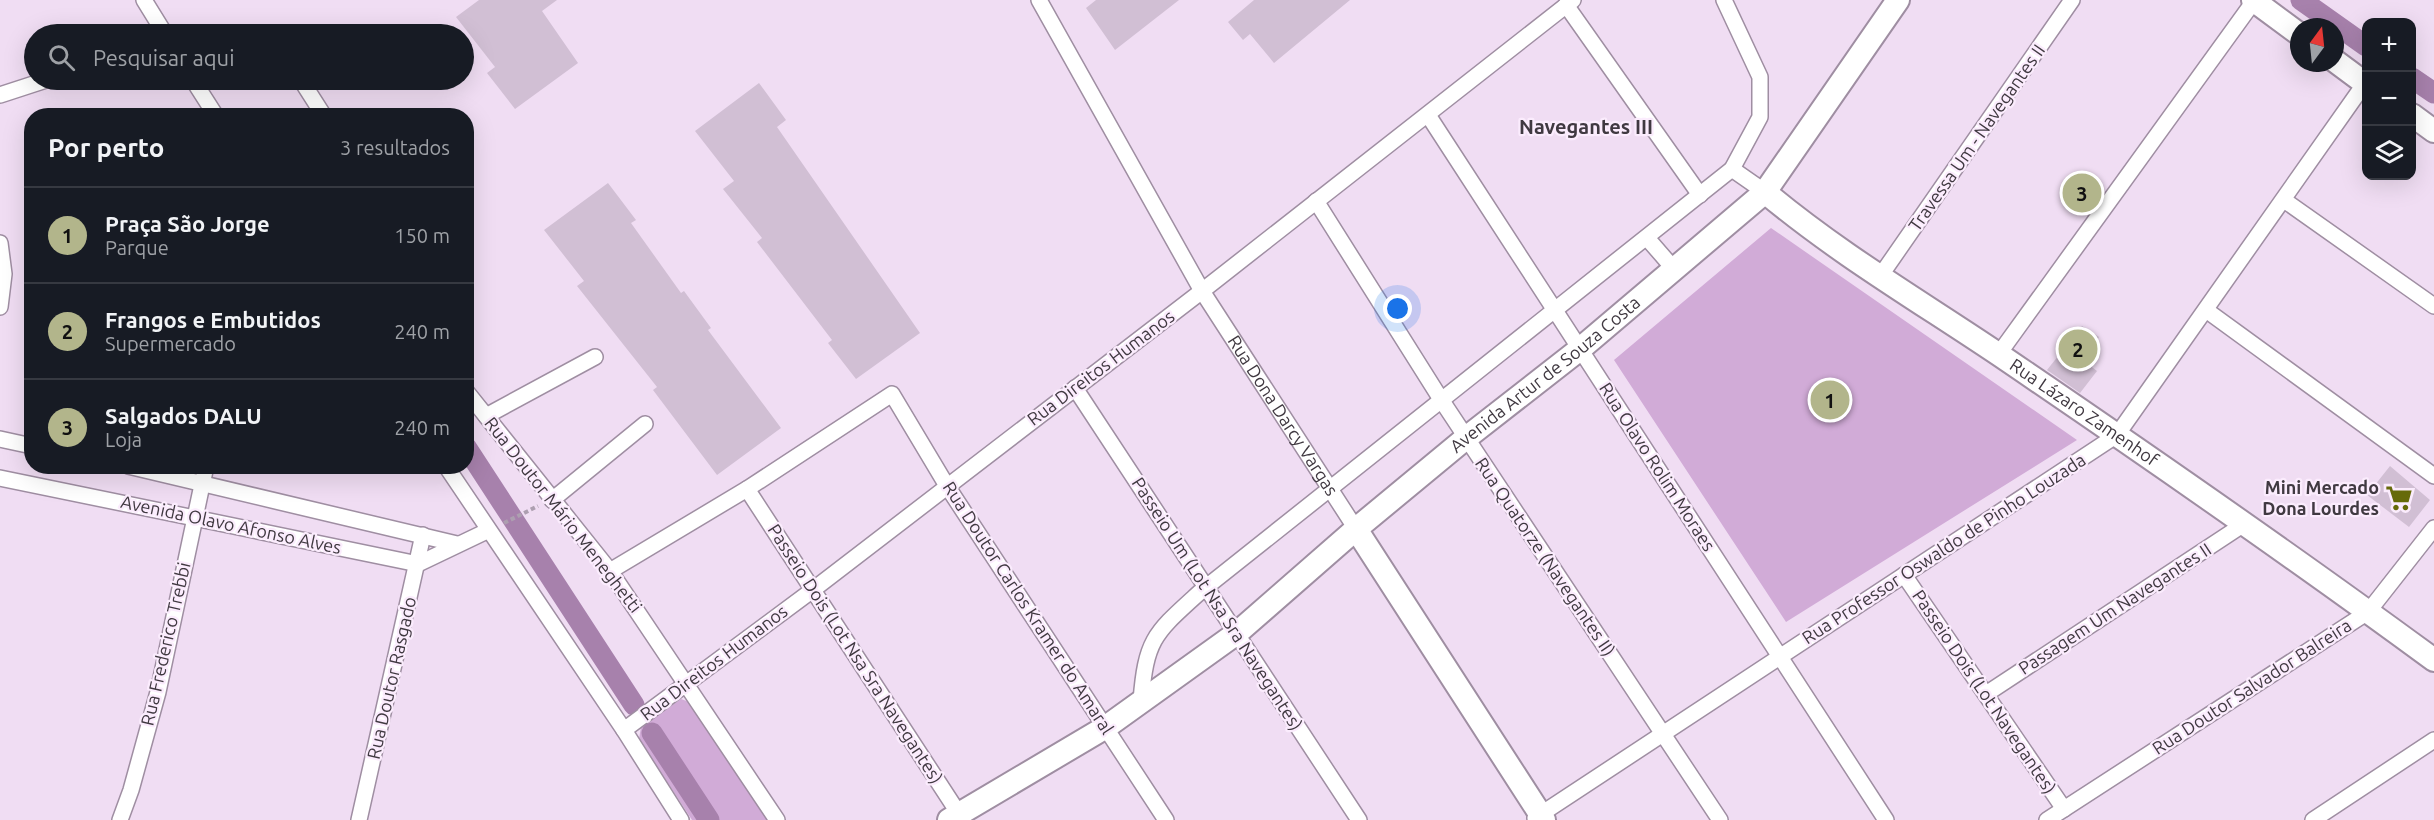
<!DOCTYPE html>
<html lang="pt">
<head>
<meta charset="utf-8">
<style>
	body { margin:0; font-family:Ubuntu,sans-serif; background:#242831; color:#f1f3f6 }
	.controls { position:absolute; right:18px; top:18px; display:grid; overflow:hidden; border-radius:12px; box-shadow:0 6px 24px #0002 }
	.controls button { width:54px; height:54px; display:grid; place-items:center; padding:0; border:0; border-bottom:2px solid #363941; background:#171b24; color:#f1f3f6; font:30px sans-serif }
	.compass { position:absolute; left:2290px; top:18px; width:54px; height:54px; border-radius:50%; background:#171b24; box-shadow:0 6px 24px #0002; rotate:15deg }
	.you { position:absolute; left:1398px; top:309px; width:21px; height:21px; margin:-15px; border:4px solid #fff; border-radius:50%; background:#1a73e8; box-shadow:0 0 0 9px #1a73e833 }
	.badge { display:grid; place-items:center; width:39px; height:39px; border-radius:50%; background:#b2b58b; color:#111; font-size:20px; font-weight:700 }
	.pin { position:absolute; translate:-50% -50%; border:3px solid #fff; box-shadow:0 2px 6px #0006 }
	.list { margin:0; padding:0; list-style:none }
	h2 { display:flex; justify-content:space-between; align-items:center; height:78px; margin:0; padding:0 24px; font-size:26px }
	h2 small { font-size:20px; font-weight:400; color:#9ea1a6 }
	.list li { display:grid; grid-template-columns:39px 1fr auto; gap:18px; align-items:center; box-sizing:border-box; height:96px; padding:0 24px; border-top:2px solid #363941 }
	.list b { display:block; font-size:22px; white-space:nowrap }
	.list p { margin:0; font-size:20px; white-space:nowrap; color:#9ea1a6 }
	.list em { font-size:20px; font-style:normal; color:#9ea1a6 }
	.icon { flex:none; width:33px; height:33px; fill:none; stroke:currentColor; stroke-width:2; stroke-linecap:round; stroke-linejoin:round }
	.map { position:relative; flex:none; width:2434px; height:820px; overflow:hidden }
	.search { position:absolute; background:#171b24; box-shadow:0 6px 24px #0002; left:24px; top:24px; width:450px; height:66px; display:flex; align-items:center; gap:15px; box-sizing:border-box; padding:0 21px; border-radius:33px; color:#9ea1a6; font-size:22px }
	.panel { position:absolute; background:#171b24; box-shadow:0 6px 24px #0002; left:24px; top:108px; width:450px; height:366px; border-radius:24px }
	.map>svg:first-child { display:block }
	.green { fill:#d1abd7 }
	.lines { fill:none; stroke-linecap:round; stroke-linejoin:round }
	.canal { stroke:#a781ac; stroke-width:21 }
	.building { fill:#d1bfd4 }
	.street-casing { stroke:#9f8ea2; stroke-width:18 }
	.secondary-casing { stroke:#9f8ea2; stroke-width:26 }
	.path { stroke:#ad9fb0; stroke-width:4; stroke-dasharray:4.5 3; stroke-linecap:butt }
	.street { stroke:#fff; stroke-width:15 }
	.secondary { stroke:#fff; stroke-width:22 }
	.labels { text-anchor:middle; stroke-width:4.5; stroke-linejoin:round; paint-order:stroke }
	.street-label { font-size:18px; fill:#403941; stroke:#fbecfd }
	.poi-label { font-size:18px; font-weight:bold; fill:#403941; stroke:#fbecfd; text-anchor:end }
	.neighbourhood-label { font-size:20px; font-weight:bold; fill:#403941; stroke:#fbecfd }
</style>
</head>
<body>
<div class="map">
<svg width="2434" height="820" viewBox="0 0 2434 820">
	<rect width="100%" height="100%" fill="#f0ddf3"/>
	<path class="green" d="M1771,228L2077,440L1786,622L1614,360Z
		M681,699L692,703L768,820H692L639,739L641,727Z"/>
	<g class="lines">
		<path class="canal" d="M2301,0L2366,46
			M2412,78L2434,93
			M466,447L634,705
			M652,733L709,820"/>
	</g>
	<path class="building" d="M479,0H557L542,11L578,63L515,109L487,73L495,67L456,17Z
		M1096,0H1179L1115,50L1086,8Z
		M1254,0H1350L1274,63L1250,34L1243,40L1228,22Z
		M759,83L786,120L777,127L920,333L856,379L828,343L832,340L757,242L762,238L723,189L734,181L695,131Z
		M608,183L636,220L631,223L681,293L684,291L711,328L708,330L781,428L717,475L653,390L657,387L577,286L584,281L544,230Z
		M2082,326L2099,337L2084,361L2097,371L2080,393L2047,370Z
		M2390,466L2430,500L2409,527L2367,495Z"/>
	<g class="lines">
		<defs>
			<g id="street">
				<path d="M144,0L165,34"/>
				<path id="s1" d="M1039,0L1202,291L1356,529"/>
				<path d="M1566,5L1700,195"/>
				<path d="M193,80L216,116"/>
				<path d="M301,80L324,116"/>
				<path d="M0,95L46,80"/>
				<path d="M1428,115L1886,820"/>
				<path d="M1732,169L1765,192"/>
				<path d="M2284,200L2434,306"/>
				<path d="M1316,201L1442,401L1720,820"/>
				<path d="M1647,238L1674,269"/>
				<path d="M0,243L4,274L0,307"/>
				<path d="M1881,275L2072,0"/>
				<path d="M2206,310L2434,476"/>
				<path d="M1998,355L2254,1"/>
				<path d="M1075,388L1359,820"/>
				<path d="M466,391L610,571L777,820"/>
				<path d="M486,416L595,357"/>
				<path d="M0,439L32,446"/>
				<path d="M128,466L457,544"/>
				<path d="M446,466L624,730L681,820"/>
				<path d="M0,478L418,564L487,531"/>
				<path d="M747,489L963,820"/>
				<path d="M552,500L645,424"/>
				<path d="M610,571L747,489L892,394L947,486L1166,820"/>
				<path d="M1904,575L2064,809"/>
				<path d="M1986,694L2244,524"/>
				<path d="M1141,701C1146,638 1155,633 1200,592L1732,169L1760,117V77L1724,0"/>
				<path d="M624,730L814,589L1202,291L1573,0"/>
				<path d="M1535,818L2117,435L2365,83"/>
				<path d="M120,820L131,790L158,692L206,466"/>
				<path d="M359,820L423,535"/>
				<path d="M2047,820L2368,612L2434,528"/>
				<path d="M2313,820L2434,740"/>
			</g>
			<g id="secondary">
				<path d="M2253,0L2299,34"/>
				<path d="M2335,61L2366,84"/>
				<path d="M2412,115L2434,131"/>
				<path id="s2" d="M1765,192C1840,255 1926,305 2007,360C2151,458 2294,557 2434,660"/>
				<path d="M1356,529L1544,820"/>
				<path id="s3" d="M949,820L1106,727L1237,633L1356,529L1466,438L1580,349L1765,192L1898,0"/>
			</g>
		</defs>
		<use href="#street" class="street-casing"/>
		<use href="#secondary" class="secondary-casing"/>
		<path class="path" d="M504,523L538,506"/>
		<use href="#street" class="street"/>
		<use href="#secondary" class="secondary"/>
	</g>
	<defs>
		<symbol id="supermarket-bare" viewBox="-9 -9 18 18"><path d="M-6-5.5h2.5l.6 2H6L4.5 2H-2.5L-4.4-4H-6ZM-1.5 3.2a1.3 1.3 0 1 0 .1 0ZM3 3.2a1.3 1.3 0 1 0 .1 0Z" fill="#666a09" stroke="#fbecfd" stroke-width="2.5" paint-order="stroke"/></symbol>
	</defs>
	<g fill-rule="evenodd">
		<use href="#supermarket-bare" x="2380" y="479" width="38" height="38"/>
	</g>
	<g class="labels">
		<g class="street-label">
			<text transform="translate(1977 138) rotate(-55)" y="6">Travessa Um - Navegantes II</text>
			<text transform="translate(1101 368) rotate(-37)" y="6">Rua Direitos Humanos</text>
			<text dy="6" stroke="none"><textPath href="#s3" startOffset="746">Avenida Artur de Souza Costa</textPath></text>
			<text dy="6" stroke="none"><textPath href="#s2" startOffset="388">Rua Lázaro Zamenhof</textPath></text>
			<text dy="6" stroke="none"><textPath href="#s1" startOffset="482">Rua Dona Darcy Vargas</textPath></text>
			<text transform="translate(1657 467) rotate(57)" y="6">Rua Olavo Rolim Moraes</text>
			<text transform="translate(563 515) rotate(52)" y="6">Rua Doutor Mário Meneghetti</text>
			<text transform="translate(231 525) rotate(12)" y="6">Avenida Olavo Afonso Alves</text>
			<text transform="translate(1944 549) rotate(-33)" y="6">Rua Professor Oswaldo de Pinho Louzada</text>
			<text transform="translate(1545 557) rotate(56)" y="6">Rua Quatorze (Navegantes II)</text>
			<text transform="translate(1217 604) rotate(57)" y="6">Passeio Um (Lot Nsa Sra Navegantes)</text>
			<text transform="translate(1028 608) rotate(57)" y="6">Rua Doutor Carlos Kramer do Amaral</text>
			<text transform="translate(2115 609) rotate(-33)" y="6">Passagem Um Navegantes II</text>
			<text transform="translate(166 644) rotate(-77)" y="6">Rua Frederico Trebbi</text>
			<text transform="translate(855 654) rotate(57)" y="6">Passeio Dois (Lot Nsa Sra Navegantes)</text>
			<text transform="translate(714 663) rotate(-37)" y="6">Rua Direitos Humanos</text>
			<text transform="translate(392 678) rotate(-77)" y="6">Rua Doutor Rasgado</text>
			<text transform="translate(2252 687) rotate(-33)" y="6">Rua Doutor Salvador Balreira</text>
			<text transform="translate(1984 692) rotate(56)" y="6">Passeio Dois (Lot Navegantes)</text>
		</g>
		<g class="poi-label">
			<text x="2379" y="494">Mini Mercado<tspan x="2379" dy="21">Dona Lourdes</tspan></text>
		</g>
		<g class="neighbourhood-label">
			<text x="1586" y="134">Navegantes III</text>
		</g>
	</g>
</svg>
<div class="controls">
<button>+</button>
<button>−</button>
<button><svg class="icon" aria-label="layers" viewBox="0 0 24 24"><path d="M12 4l9 5-9 5-9-5zM3 14l9 5 9-5"/></svg></button>
</div>
<svg class="compass" viewBox="-18 -18 36 36"><path d="M0-13l5 13h-10z" fill="#e53935"/><path d="M0 13l5-13h-10z" fill="#9ea1a6"/></svg>
<div class="you"></div>
<div class="pin badge" style="left:1830px;top:400px">1</div>
<div class="pin badge" style="left:2078px;top:349px">2</div>
<div class="pin badge" style="left:2082px;top:193px">3</div>
<div class="search"><svg class="icon" aria-label="search" viewBox="0 0 24 24"><circle cx="10" cy="10" r="6"/><path d="M15 15l6 6"/></svg>Pesquisar aqui</div>
<section class="panel">
<h2>Por perto<small>3 resultados</small></h2>
<ul class="list">
<li><span class="badge">1</span><div><b>Praça São Jorge</b><p>Parque</p></div><em>150 m</em></li>
<li><span class="badge">2</span><div><b>Frangos e Embutidos</b><p>Supermercado</p></div><em>240 m</em></li>
<li><span class="badge">3</span><div><b>Salgados DALU</b><p>Loja</p></div><em>240 m</em></li>
</ul>
</section>
</div>
</body>
</html>
